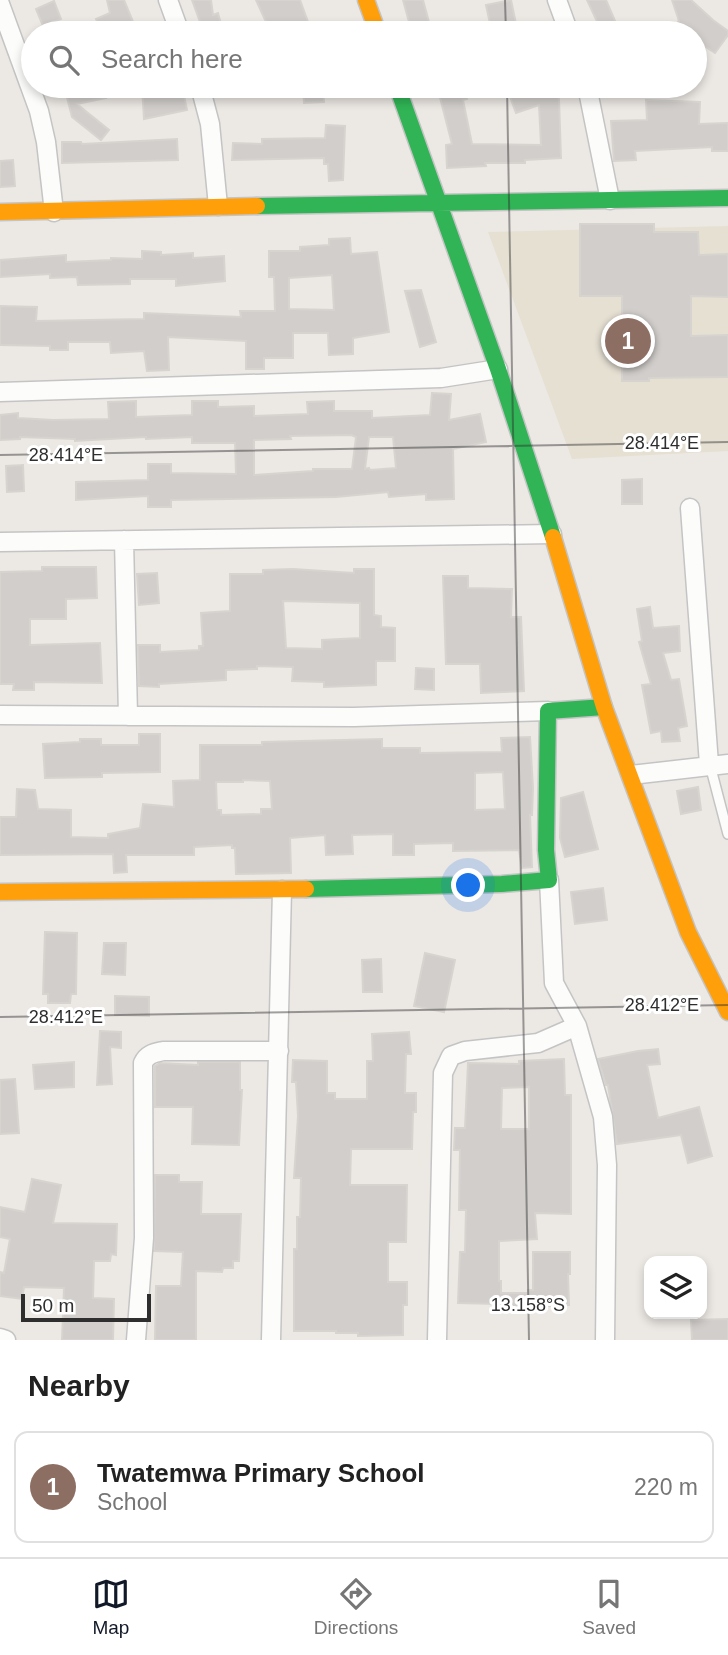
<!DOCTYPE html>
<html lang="en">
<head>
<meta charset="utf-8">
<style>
	body { margin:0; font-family:Helvetica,sans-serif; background:#f2f2f2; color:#222 }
	.controls { position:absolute; right:21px; bottom:21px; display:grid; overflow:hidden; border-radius:14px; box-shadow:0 4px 10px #0003 }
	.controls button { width:63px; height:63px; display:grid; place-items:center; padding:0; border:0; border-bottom:2px solid #e0e0e0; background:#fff; color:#222; font:35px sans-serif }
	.scale { position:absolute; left:21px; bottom:18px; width:130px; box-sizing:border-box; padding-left:7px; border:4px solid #2e2e2e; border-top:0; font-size:19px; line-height:24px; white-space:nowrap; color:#2e2e2e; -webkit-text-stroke:5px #fff; paint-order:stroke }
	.you { position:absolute; left:469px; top:886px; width:24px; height:24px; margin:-18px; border:5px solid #fff; border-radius:50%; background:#1a73e8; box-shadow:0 0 0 10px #1a73e833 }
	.badge { display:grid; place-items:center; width:46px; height:46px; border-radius:50%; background:#111827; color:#fff; font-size:23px; font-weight:700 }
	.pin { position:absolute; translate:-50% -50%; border:4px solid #fff; box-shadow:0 2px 7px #0006 }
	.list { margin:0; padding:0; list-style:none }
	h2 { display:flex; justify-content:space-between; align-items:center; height:91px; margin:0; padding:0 28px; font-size:30px }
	h2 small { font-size:23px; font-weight:400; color:#767676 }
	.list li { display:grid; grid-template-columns:46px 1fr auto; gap:21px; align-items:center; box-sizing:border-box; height:112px; margin:0 14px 14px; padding:0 14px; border:2px solid #e0e0e0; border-radius:14px }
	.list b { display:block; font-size:26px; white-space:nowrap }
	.list p { margin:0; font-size:23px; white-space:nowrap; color:#767676 }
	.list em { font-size:23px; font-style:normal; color:#767676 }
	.icon { flex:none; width:38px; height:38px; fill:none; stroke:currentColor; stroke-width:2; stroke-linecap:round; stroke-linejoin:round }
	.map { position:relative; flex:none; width:728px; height:1340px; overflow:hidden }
	.search { position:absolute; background:#fff; box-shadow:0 4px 10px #0003; left:21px; right:21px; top:21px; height:77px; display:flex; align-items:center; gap:18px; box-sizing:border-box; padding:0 24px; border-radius:38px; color:#767676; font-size:26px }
	.sheet { height:217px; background:#fff }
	nav { display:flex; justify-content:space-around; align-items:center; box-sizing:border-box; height:98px; border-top:2px solid #e0e0e0; background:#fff; font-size:19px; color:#767676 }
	nav a { display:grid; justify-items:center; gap:4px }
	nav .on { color:#111827 }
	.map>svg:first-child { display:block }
	.education { fill:#e6e0d3 }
	.building { fill:#d1cecb; stroke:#d7d4d0; stroke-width:2; fill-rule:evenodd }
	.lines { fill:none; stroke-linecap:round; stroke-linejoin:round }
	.lane-casing { stroke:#c5c4c5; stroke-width:12 }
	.street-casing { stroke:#c5c4c5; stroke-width:21 }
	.fast-casing { stroke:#c5c4c5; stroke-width:19 }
	.slow-casing { stroke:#c5c4c5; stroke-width:19 }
	.lane { stroke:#fcfcfb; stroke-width:9 }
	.street { stroke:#fcfcfb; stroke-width:18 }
	.fast { stroke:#30b455; stroke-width:16 }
	.slow { stroke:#ff9f0a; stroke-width:16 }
	.ticks { fill:none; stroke:#2e2e2e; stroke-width:2; stroke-opacity:0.45 }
	.ticks-label { font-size:18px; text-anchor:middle; fill:#2e2e2e; stroke:#fff; stroke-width:6; stroke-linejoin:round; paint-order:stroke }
</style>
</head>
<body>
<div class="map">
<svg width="728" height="1340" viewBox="0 0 728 1340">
	<rect width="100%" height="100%" fill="#ece8e4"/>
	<path class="education" d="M728,226V451L572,459L488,232Z"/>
	<path class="building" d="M107,0H124L134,24L114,33H102L96,19L110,13Z
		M192,0H211L213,15L218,13L223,31L204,33Z
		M256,0H300L311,30L301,33H241L240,28L266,22Z
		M403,0H423L432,33H412Z
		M511,0L518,33H492L486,5Z
		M587,0H606L616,23L601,30Z
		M672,0H691L713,20L728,31V35L715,53L695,40V33H688L677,23L679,21Z
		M54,1L61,19L43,26L36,9Z
		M64,86H104L106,98L77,104L109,130L101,140L72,117Z
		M142,86H182L187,110L144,119Z
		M303,86H323L324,102L304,103Z
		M437,86H464L467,99L463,100L472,144L541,145L539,105L516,113L509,94L532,86H554L559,99L561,158L525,160V163H485L486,166L447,168L446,145L452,144Z
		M646,100L700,102L699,124L728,123V151H712V147L635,151L636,160L614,161L611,121L647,120Z
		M326,125L345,126L343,180L329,181L328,164H324V158L232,160L233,143L262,144V139L325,138Z
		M177,139L178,160L62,163V142H81L82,144Z
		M13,160L15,186L0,187V161Z
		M580,224H654V232H698L699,255L728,254V297L691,296V336L728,335V377L649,378V381H622V296H580Z
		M350,238L351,254L377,252L389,332L353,338V354L329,355L328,333H293V358H264V369H246V341L168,337L169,370L147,371L144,351L111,353L110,342H68V350H50V346L0,345V306L37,307L36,321L144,319V313L241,317L240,311H275L274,277H269V251H300V247L329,245V239ZM332,275L334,310L289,309V278Z
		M142,251L161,252V255L193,253V258L224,256L225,281L176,286V279H130V284L78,285L77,277L50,278V274L0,277V260L66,255V262L111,260V258L142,259Z
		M421,290L436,342L420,347L405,291Z
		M432,393L451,394L449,420L480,414L486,442L453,449L454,499L426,500V494L389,497L388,492L336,497L171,500V507H148V496L76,500V482L148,480V464H171V473L236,474L235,443H192V437L146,439V437L75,441V439L20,437V439L0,440V415L18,413V418L53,420L109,419L108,402L136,401V417L192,415V401H218V407L254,406V416L308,414L307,402L334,401V411H372V418L430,415ZM351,435L356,437L352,469H313V471L254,475V440L291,439L290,436ZM369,437H393L396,468L370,470L369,468L365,469Z
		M23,465L24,491L7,492L6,466Z
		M642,479V504H622V480Z
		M42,567H96L97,598L66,599V619H30V645L100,643L102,683L34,682V690H13L14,684H0V572L42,571Z
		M293,569L354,573V569H374V615L381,616V627L395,628V661H376V685L324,687V682L292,681L293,667L257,666V669L226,670V680L159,684V687L139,686L138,645H160V652L199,650V646H203L201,613L230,611V574H263V570ZM283,601L360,603V638L322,640V649L286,648Z
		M157,573L159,603L139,605L137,574Z
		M443,576H468V588L512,589L511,617H521L524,691L481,693L480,664H446Z
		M650,607L653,628L679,626L680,651L663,653L671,680L679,679L687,726L678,728L680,741L662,742L661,731L651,733L642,685L651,684L639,642L642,641L637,609Z
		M416,668L434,669V690L415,689Z
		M139,734H160V772L102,773V777L45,778L43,744L80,742V739H101V745H139Z
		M530,737L533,788L532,815H530L532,867L522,868L519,850L453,851V843L414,844V855H393V834L352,835L353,854L326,855L325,835L290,838L291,873L236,874L235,848H232V845L194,847V855H126L127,872L114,873L113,854L0,855V817H16L17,789L35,790L38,809L71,810V837L108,838V834L140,828L143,804L174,807L173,781L200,780V745H262V742L382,739V748H420V753L502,752L501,738ZM503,772L505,809L475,810V773ZM243,780L270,781L272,809H261V814L221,815V810H217L216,782H243Z
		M698,787L701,810L681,814L677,791Z
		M583,792L598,849L565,857L560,838L561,798Z
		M603,888L607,920L575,924L571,892Z
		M45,932L77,933L76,994H71L70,1003H48V994H43Z
		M104,943H126L125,975L102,974Z
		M425,953L455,960L444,1012L414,1006Z
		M381,959L382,992H363L362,960Z
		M115,996L149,997V1016L115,1015Z
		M100,1031L121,1032V1048L110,1047L112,1084L97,1085Z
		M409,1032L411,1054H406L405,1093H416V1112H413L412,1149H351L350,1185H407L406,1242H388V1282H407V1305H403V1335L358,1336V1333H336V1331H294V1249H297V1217H300L301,1178H294L298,1116L296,1082H292L293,1060L327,1061V1093H335V1099H367V1061H373L372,1034Z
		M658,1049L660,1064L647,1065L658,1118L699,1107L712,1156L688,1163L681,1135L617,1144L608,1085H606L598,1059L638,1051Z
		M564,1059L565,1095H571V1214L535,1213L537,1239L499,1241V1281H501V1293H528V1290H533V1252H570V1274H568L569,1305L500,1309V1304L458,1303L460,1252H465L466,1210H459L460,1150H454L455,1128H465L468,1063L519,1064V1061ZM529,1087V1129H501L502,1088Z
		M74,1062V1087L35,1089L33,1065Z
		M198,1062H240V1090H242L239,1145L192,1144L193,1107H155V1066L160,1063L198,1065Z
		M15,1079L19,1133L0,1134V1080Z
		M155,1175H179V1182H202L201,1214H241L239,1261H233V1268H223L222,1272L196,1271V1340H155L156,1286H181L183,1252L154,1251Z
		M32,1179L61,1185L53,1223L117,1224L116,1255L111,1254L110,1261H94L93,1298L114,1299L113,1340H62L64,1288L24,1287L22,1299L0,1296V1272L4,1273L10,1239L0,1237V1207L25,1212Z
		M728,1319V1340H692L691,1320Z"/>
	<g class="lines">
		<defs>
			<path id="lane" d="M710,765L728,834"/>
			<path id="street" d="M168,0L180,33
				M557,0L569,33
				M0,4L39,111L46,142L54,212
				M200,86L210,124L218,206
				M587,86L610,200
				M0,392L441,378L498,369
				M690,508L709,764
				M124,540L128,716
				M0,542L552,534
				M0,715L354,717L548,711
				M631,775L728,764
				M549,880L554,983L577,1026L603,1117L607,1165L605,1340
				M0,1338L6,1340
				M136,1340L144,1238L143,1063C147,1054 154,1053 163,1051H279
				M271,1340L282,890
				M437,1340L443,1073L451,1056L465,1051L538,1043L577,1026"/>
			<path id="fast" d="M397,86L498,369L553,537
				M257,206L728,198
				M306,889L502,884L549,880L546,850L548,711L604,707"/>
			<path id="slow" d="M366,0L378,33
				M0,212L257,206
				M553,537L604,707L688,932L728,1012
				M0,892L306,889"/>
		</defs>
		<use href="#lane" class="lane-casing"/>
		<use href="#street" class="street-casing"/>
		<use href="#fast" class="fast-casing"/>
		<use href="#slow" class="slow-casing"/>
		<use href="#lane" class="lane"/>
		<use href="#street" class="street"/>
		<use href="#fast" class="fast"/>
		<use href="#slow" class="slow"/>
	</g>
	<path class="ticks" d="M505,0L506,33M507,86L529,1340M0,455L728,442M0,1017L728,1005"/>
	<g class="ticks-label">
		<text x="662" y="449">28.414°E</text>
		<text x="66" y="461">28.414°E</text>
		<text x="662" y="1011">28.412°E</text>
		<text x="66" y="1023">28.412°E</text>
		<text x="528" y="1311">13.158°S</text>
	</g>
</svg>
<div class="controls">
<button><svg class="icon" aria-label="layers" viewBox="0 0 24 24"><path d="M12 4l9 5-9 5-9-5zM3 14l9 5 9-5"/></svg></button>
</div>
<div class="scale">50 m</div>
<div class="you"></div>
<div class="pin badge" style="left:628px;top:341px;background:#8d6e63">1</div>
<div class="search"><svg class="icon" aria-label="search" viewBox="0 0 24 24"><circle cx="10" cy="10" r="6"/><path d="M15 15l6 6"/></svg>Search here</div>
</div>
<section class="sheet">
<h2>Nearby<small></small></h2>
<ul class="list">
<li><span class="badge" style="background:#8d6e63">1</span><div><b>Twatemwa Primary School</b><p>School</p></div><em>220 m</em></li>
</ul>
</section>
<nav>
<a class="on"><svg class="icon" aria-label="map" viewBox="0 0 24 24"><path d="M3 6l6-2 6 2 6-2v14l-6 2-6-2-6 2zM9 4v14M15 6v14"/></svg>Map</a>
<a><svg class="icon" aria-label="directions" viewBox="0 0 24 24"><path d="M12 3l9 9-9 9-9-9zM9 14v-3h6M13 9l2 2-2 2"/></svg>Directions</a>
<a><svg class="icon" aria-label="saved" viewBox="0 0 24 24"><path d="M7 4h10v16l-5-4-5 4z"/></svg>Saved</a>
</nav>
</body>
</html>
